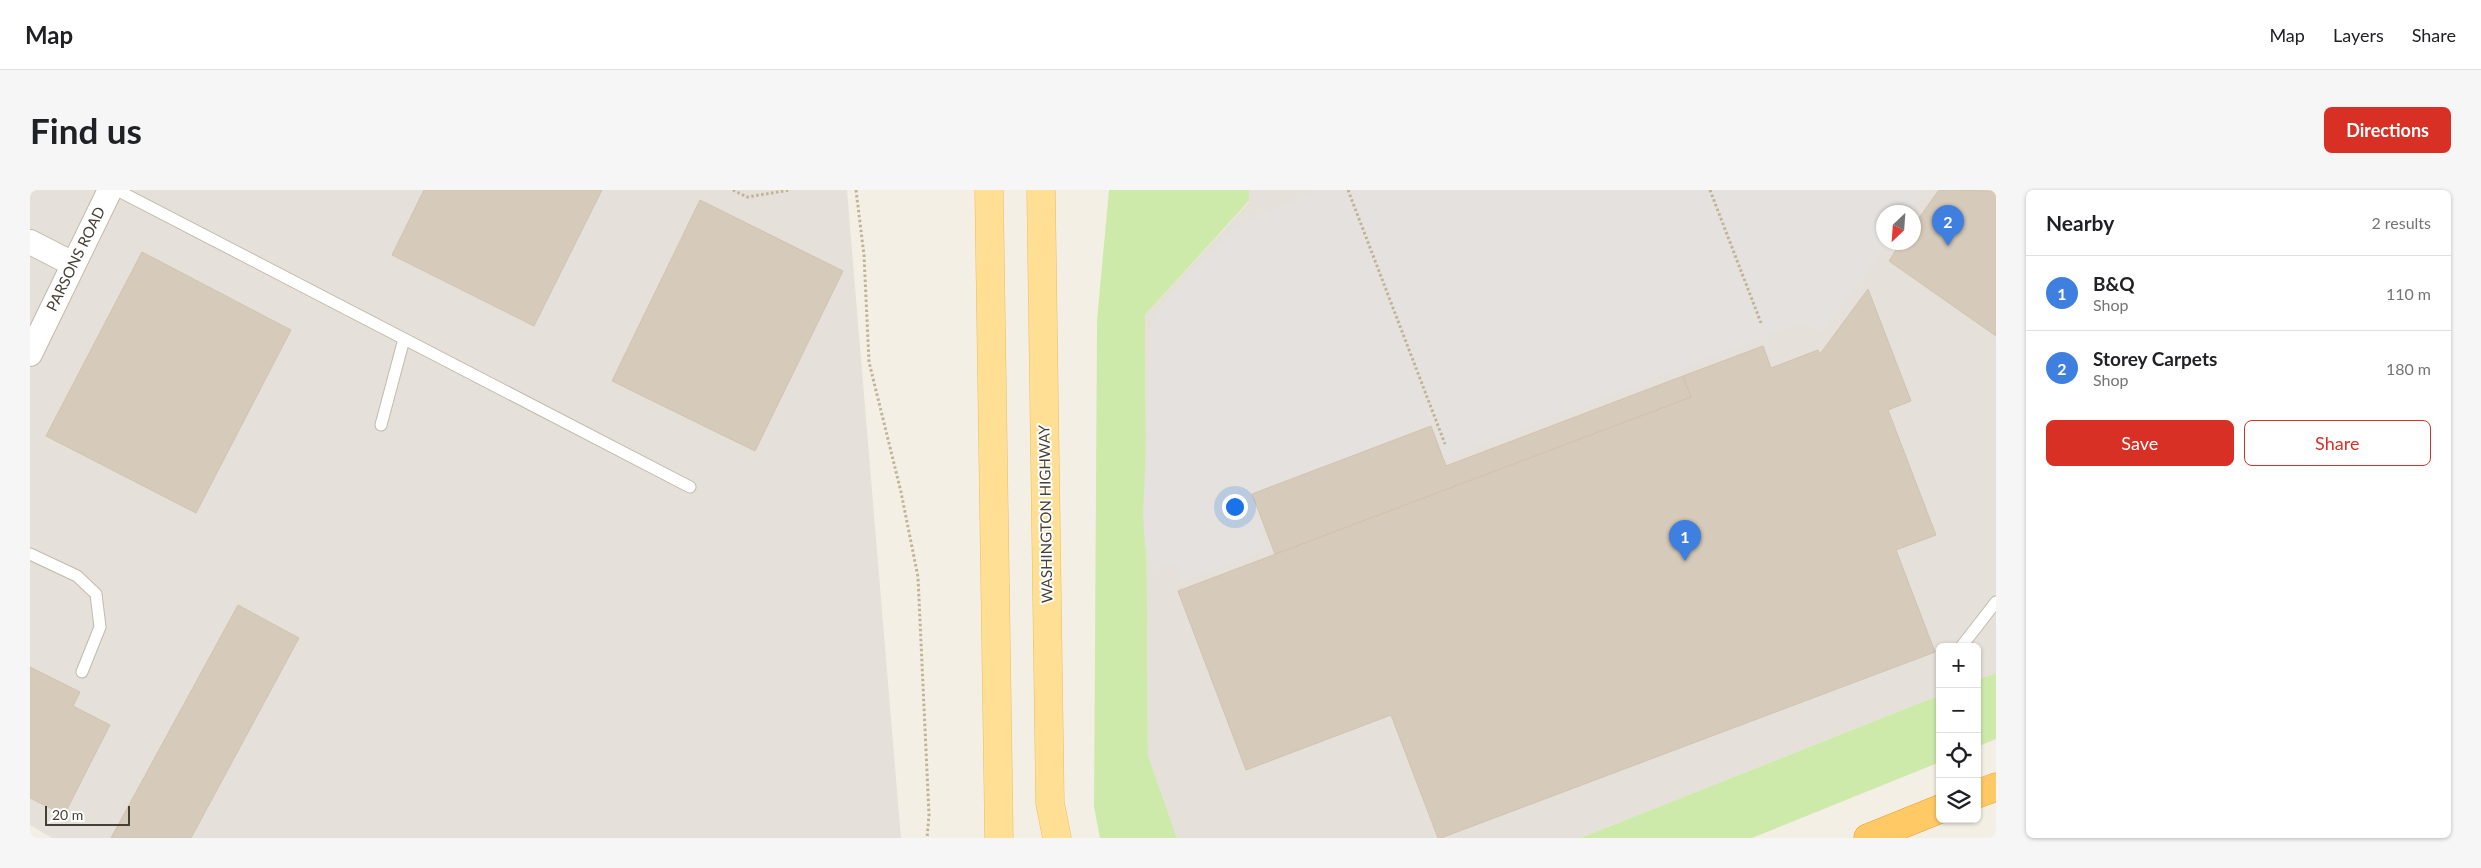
<!DOCTYPE html>
<html lang="en">
<head>
<meta charset="utf-8">
<style>
	body { margin:0; font-family:Lato,sans-serif; background:#f6f6f6; color:#202124 }
	.controls { position:absolute; right:15px; bottom:15px; display:grid; overflow:hidden; border-radius:8px; box-shadow:0 1px 4px #0004 }
	.controls button { width:45px; height:45px; display:grid; place-items:center; padding:0; border:0; border-bottom:1px solid #e0e0e0; background:#fff; color:#202124; font:25px sans-serif }
	.compass { position:absolute; left:1846px; top:15px; width:45px; height:45px; border-radius:50%; background:#fff; box-shadow:0 1px 4px #0004; rotate:205deg }
	.scale { position:absolute; left:15px; bottom:12px; width:85px; box-sizing:border-box; padding-left:5px; border:2px solid #463f34; border-top:0; font-size:14px; line-height:18px; white-space:nowrap; color:#463f34; -webkit-text-stroke:4px #fff; paint-order:stroke }
	.you { position:absolute; left:1204px; top:316px; width:18px; height:18px; margin:-12px; border:4px solid #fff; border-radius:50%; background:#1a73e8; box-shadow:0 0 0 8px #1a73e833 }
	.badge { display:grid; place-items:center; width:32px; height:32px; border-radius:50%; background:#d93025; color:#fff; font-size:16px; font-weight:700 }
	.pin { position:absolute; translate:-50% -41px; filter:drop-shadow(0 1px 2px #0008) }
	.pin::after { content:''; position:absolute; top:26px; width:18px; height:15px; background:inherit; clip-path:polygon(0 0,100% 0,50% 100%) }
	.list { margin:0; padding:0; list-style:none }
	h2 { display:flex; justify-content:space-between; align-items:center; height:65px; margin:0; padding:0 20px; font-size:21px }
	h2 small { font-size:16px; font-weight:400; color:#757577 }
	.list li { display:grid; grid-template-columns:32px 1fr auto; gap:15px; align-items:center; box-sizing:border-box; height:75px; padding:0 20px; border-top:1px solid #e0e0e0 }
	.list b { display:block; font-size:19px; white-space:nowrap }
	.list p { margin:0; font-size:16px; white-space:nowrap; color:#757577 }
	.list em { font-size:16px; font-style:normal; color:#757577 }
	.actions { display:flex; gap:10px; padding:15px 20px }
	.actions a { flex:1; padding:11px 0; border:1px solid #d93025; border-radius:8px; text-align:center; font-size:18px; color:#d93025 }
	.actions .main { background:#d93025; color:#fff }
	.icon { flex:none; width:28px; height:28px; fill:none; stroke:currentColor; stroke-width:2; stroke-linecap:round; stroke-linejoin:round }
	.map { position:relative; flex:none; width:1966px; height:648px; overflow:hidden; border-radius:8px }
	header { display:flex; align-items:center; gap:30px; box-sizing:border-box; height:70px; padding:0 25px; background:#fff; border-bottom:1px solid #e0e0e0 }
	header strong { font-size:24px }
	nav { display:flex; gap:28px; margin-inline-start:auto; font-size:18px }
	.intro { display:flex; align-items:center; justify-content:space-between; box-sizing:border-box; height:120px; padding:0 30px }
	h1 { margin:0; font-size:35px }
	.button { padding:12px 22px; border-radius:8px; background:#d93025; color:#fff; font-size:18px; font-weight:700 }
	main { display:flex; gap:30px; padding:0 30px }
	aside { flex:1; background:#fff; border-radius:8px; box-shadow:0 1px 4px #0004 }
	.map>svg:first-child { display:block }
	.industrial { fill:#e6e0da; fill-rule:evenodd }
	.green { fill:#ceeaab }
	.parking { fill:#e4e1de }
	.building { fill:#d6cbba; stroke:#d1c3ad }
	.lines { fill:none; stroke-linecap:round; stroke-linejoin:round }
	.lane-casing { stroke:#c2baaa; stroke-width:13 }
	.street-casing { stroke:#c2baaa; stroke-width:26 }
	.primary-casing { stroke:#eabe5c; stroke-width:29 }
	.highway-casing { stroke:#e6a02d; stroke-width:29 }
	.path { stroke:#c2b397; stroke-width:3; stroke-dasharray:2.5 2.5; stroke-linecap:butt }
	.lane { stroke:#fff; stroke-width:11 }
	.street { stroke:#fff; stroke-width:24 }
	.primary { stroke:#ffdf93; stroke-width:28 }
	.highway { stroke:#ffca65; stroke-width:28 }
	.labels { text-anchor:middle; stroke-width:4; stroke-linejoin:round; paint-order:stroke }
	.street-label { font-size:15px; fill:#463f34; stroke:#fff }
</style>
</head>
<body>
<header>
<strong>Map</strong>
<nav><a>Map</a><a>Layers</a><a>Share</a></nav>
</header>
<div class="intro"><h1>Find us</h1><a class="button">Directions</a></div>
<main>
<div class="map">
<svg width="1966" height="648" viewBox="0 0 1966 648">
	<rect width="100%" height="100%" fill="#f4efe5"/>
	<path class="industrial" d="M0,0H817L871,648H22L0,635Z
		M1219,0H1966V483L1947,490V457H1910V505L1550,648H1147L1118,565L1115,125L1219,12ZM1854,22H1884V52H1854Z"/>
	<path class="green" d="M1079,0H1219V11L1115,125L1118,565L1147,648H1070L1064,617L1067,130Z
		M1966,483V549L1947,557V490Z
		M1910,505V572L1722,648H1550Z"/>
	<path class="parking" d="M1282,0H1895L1879,22H1854V52L1857,53L1791,144L1774,132L1230,339L1238,360L1152,392L1144,372L1123,381L1115,356L1113,327L1121,135L1127,119L1205,36L1273,7Z"/>
	<path class="building" d="M394,0H572L504,136L362,65Z
		M1909,0L1966,1V146L1859,71L1871,52H1884V35Z
		M670,10L813,81L725,261L582,191Z
		M112,62L261,140L166,323L16,246Z
		M1838,99L1881,211L1858,220L1906,345L1866,360L1905,462L1411,648H1408L1361,525L1216,580L1148,401L1661,207L1653,186L1733,156L1741,178L1788,160L1790,164Z
		M1653,186L1661,207L1245,364L1222,304L1401,236L1416,276Z
		M208,415L269,448L161,648H81Z
		M0,477L50,502L43,516L80,535L34,625L0,608Z"/>
	<g class="lines">
		<defs>
			<path id="lane" d="M87,0L660,297
				M351,235L374,149
				M0,364L47,386L66,404L70,437L52,482
				M1931,457L1966,412"/>
			<path id="street" d="M0,52L43,74
				M0,164L80,0"/>
			<path id="primary" d="M959,0L969,648
				M1011,0L1020,613L1027,648"/>
			<path id="highway" d="M1947,604L1966,597
				M1838,648L1910,619"/>
		</defs>
		<use href="#lane" class="lane-casing"/>
		<use href="#street" class="street-casing"/>
		<use href="#primary" class="primary-casing"/>
		<use href="#highway" class="highway-casing"/>
		<path class="path" d="M703,0L717,7L760,0
			M826,0L834,65L839,172L871,302L888,387L899,625L897,648
			M1318,0L1415,254
			M1680,0L1731,133"/>
		<use href="#lane" class="lane"/>
		<use href="#street" class="street"/>
		<use href="#primary" class="primary"/>
		<use href="#highway" class="highway"/>
	</g>
	<g class="labels">
		<g class="street-label">
			<text transform="translate(46 69) rotate(-64)" y="5">PARSONS ROAD</text>
			<text transform="translate(1016 324) rotate(-91)" y="5">WASHINGTON HIGHWAY</text>
		</g>
	</g>
</svg>
<div class="controls">
<button>+</button>
<button>−</button>
<button><svg class="icon" aria-label="locate" viewBox="0 0 24 24"><circle cx="12" cy="12" r="6"/><path d="M12 2v4M12 18v4M2 12h4M18 12h4"/></svg></button>
<button><svg class="icon" aria-label="layers" viewBox="0 0 24 24"><path d="M12 4l9 5-9 5-9-5zM3 14l9 5 9-5"/></svg></button>
</div>
<svg class="compass" viewBox="-18 -18 36 36"><path d="M0-13l5 13h-10z" fill="#e53935"/><path d="M0 13l5-13h-10z" fill="#757577"/></svg>
<div class="scale">20 m</div>
<div class="you"></div>
<div class="pin badge" style="left:1655px;top:371px;background:#3f7fe0">1</div>
<div class="pin badge" style="left:1918px;top:56px;background:#3f7fe0">2</div>
</div>
<aside>
<h2>Nearby<small>2 results</small></h2>
<ul class="list">
<li><span class="badge" style="background:#3f7fe0">1</span><div><b>B&amp;Q</b><p>Shop</p></div><em>110 m</em></li>
<li><span class="badge" style="background:#3f7fe0">2</span><div><b>Storey Carpets</b><p>Shop</p></div><em>180 m</em></li>
</ul>
<div class="actions"><a class="main">Save</a><a>Share</a></div>
</aside>
</main>
</body>
</html>
